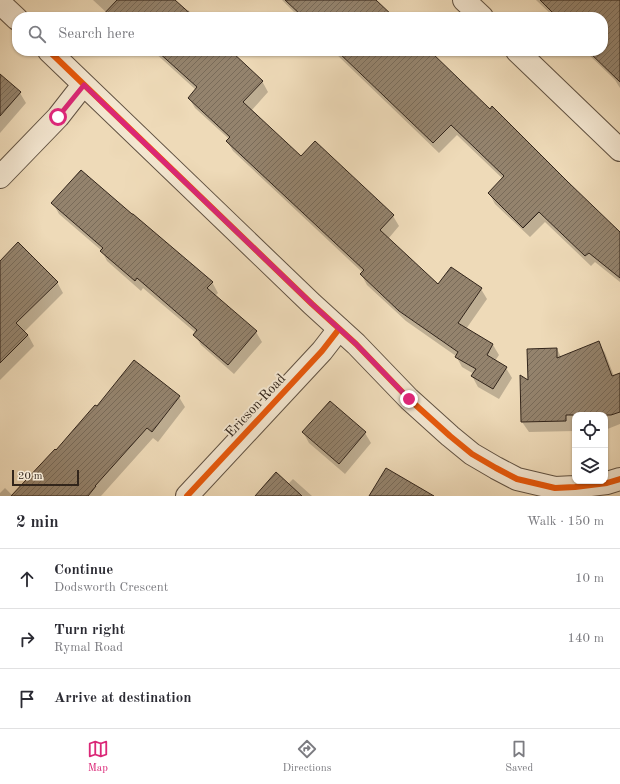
<!DOCTYPE html>
<html lang="en">
<head>
<meta charset="utf-8">
<style>
	body { margin:0; font-family:"Old Standard TT",serif; background:#f7f7f7; color:#2b2b33 }
	.controls { position:absolute; right:12px; bottom:12px; display:grid; overflow:hidden; border-radius:8px; box-shadow:0 1px 3px #0004 }
	.controls button { width:36px; height:36px; display:grid; place-items:center; padding:0; border:0; border-bottom:1px solid #e1e1e2; background:#fff; color:#2b2b33; font:20px sans-serif }
	.scale { position:absolute; left:12px; bottom:10px; width:67px; box-sizing:border-box; padding-left:4px; border:2px solid #32251b; border-top:0; font-size:11px; line-height:14px; white-space:nowrap; color:#32251b; -webkit-text-stroke:3px #f4e7d1; paint-order:stroke }
	.stop { position:absolute; width:12px; height:12px; margin:-9px; border:3px solid #db2777; border-radius:50%; background:#fff }
	.stop.end { background:#db2777; border-color:#fff; box-shadow:0 1px 4px #0008 }
	.list { margin:0; padding:0; list-style:none }
	h2 { display:flex; justify-content:space-between; align-items:center; height:52px; margin:0; padding:0 16px; font-size:17px }
	h2 small { font-size:13px; font-weight:400; color:#7c7c81 }
	.list li { display:grid; grid-template-columns:26px 1fr auto; gap:12px; align-items:center; box-sizing:border-box; height:60px; padding:0 16px; border-top:1px solid #e1e1e2 }
	.list b { display:block; font-size:15px; white-space:nowrap }
	.list p { margin:0; font-size:13px; white-space:nowrap; color:#7c7c81 }
	.list em { font-size:13px; font-style:normal; color:#7c7c81 }
	.icon { flex:none; width:22px; height:22px; fill:none; stroke:currentColor; stroke-width:2; stroke-linecap:round; stroke-linejoin:round }
	.map { position:relative; flex:none; width:620px; height:496px; overflow:hidden }
	.search { position:absolute; background:#fff; box-shadow:0 1px 3px #0004; left:12px; right:12px; top:12px; height:44px; display:flex; align-items:center; gap:10px; box-sizing:border-box; padding:0 14px; border-radius:16px; color:#7c7c81; font-size:15px }
	.sheet { height:232px; background:#fff }
	nav { display:flex; justify-content:space-around; align-items:center; box-sizing:border-box; height:56px; border-top:1px solid #e1e1e2; background:#fff; font-size:11px; color:#7c7c81 }
	nav a { display:grid; justify-items:center; gap:2px }
	nav .on { color:#db2777 }
	.map>svg:first-child { display:block }
	.shadow { fill:#0003 }
	.building { fill:url(#building-hatch); stroke:#32251b }
	.lines { fill:none; stroke-linecap:round; stroke-linejoin:round }
	.minor-casing { stroke:#615242; stroke-width:24 }
	.tertiary-casing { stroke:#615242; stroke-width:24 }
	.minor { stroke:#f4e7d1; stroke-width:22 }
	.tertiary { stroke:#f4e7d1; stroke-width:22 }
	.cycleway-casing { stroke:#f4e7d1; stroke-width:8 }
	.cycleway { stroke:#e8590c; stroke-width:6 }
	.route { stroke:#db2777; stroke-width:5 }
	.labels { text-anchor:middle; stroke-width:4; stroke-linejoin:round; paint-order:stroke }
	.street-label { font-size:14px; fill:#32251b; stroke:#f4e7d1 }
</style>
</head>
<body>
<div class="map">
<svg width="620" height="496" viewBox="0 0 620 496">
	<defs>
		<pattern id="building-hatch" width="6" height="6" patternUnits="userSpaceOnUse"><rect width="6" height="6" fill="#94836d"/><path d="M-1 1l2-2M0 6l6-6M5 7l2-2" fill="none" stroke="#796b59"/></pattern>
	</defs>
	<rect width="100%" height="100%" fill="#eedab8"/>
	<filter id="stains"><feTurbulence type="fractalNoise" baseFrequency=".005" numOctaves="4"/><feColorMatrix values="0 0 0 0 .2 0 0 0 0 .09 0 0 0 0 .02 0 0 0 .5 -.17"/></filter>
	<radialGradient id="worn" r=".72"><stop offset=".6" stop-color="#630" stop-opacity="0"/><stop offset="1" stop-color="#630" stop-opacity=".3"/></radialGradient>
	<path class="shadow" d="M93,0H174L187,12L188,10L195,17H108L107,13Z
		M282,0H375L392,17H299Z
		M536,0H620V88L615,80L585,51H603V17H554Z
		M141,51H150L146,55Z
		M153,51H229L262,81L268,92L251,111L301,157L315,143L393,216L399,226L388,239L438,286L481,289L487,299L466,329L493,345L499,355L495,361L506,368L512,378L499,399L478,387L472,376L474,374L462,367L456,356L406,321L367,285L361,274L363,273L233,151L227,141L229,139L195,108L189,98L196,90Z
		M333,51H428L620,239V282L595,262L591,266L545,222L530,237L495,204L489,193L503,179L457,135L439,153Z
		M0,75L20,93L26,103L0,133Z
		M53,203L212,282L218,293L215,296L256,332L262,342L234,374L201,345L195,335L196,333L143,288L141,291L107,261L102,251L59,214Z
		M0,262L57,282L63,293L24,332L28,335L34,346L0,380Z
		M599,343L605,353L614,376L620,378V424L605,430V415H575V431L529,432L522,422L529,382L557,349L561,357Z
		M134,361L179,397L185,407L158,442L153,438L101,496H0V493L5,488L13,496L97,408Z
		M303,432L365,433L371,443L345,474L309,443Z
		M293,479L312,496H256L288,484Z"/>
	<path class="building" d="M117,0H175L194,17H101Z
		M285,0H376L394,17H303Z
		M540,0H620V82L588,51H603V17H557Z
		M157,51H231L263,81L243,102L301,156L315,141L394,215L380,230L438,284L451,267L482,288L458,323L493,344L487,355L507,367L493,389L471,376L476,369L455,357L458,352L399,311L360,274L364,270L226,141L230,137L188,98L197,87Z
		M337,51H430L490,109L492,106L568,182L620,232V278L589,253L585,256L539,212L523,228L488,193L504,176L451,125L433,143Z
		M0,74L21,92L0,116Z
		M81,170L132,214H133L213,282L207,288L257,331L228,365L193,335L197,330L137,278L135,281L100,251L103,248L51,203Z
		M18,242L58,282L16,323L28,335L0,363V261Z
		M599,341L612,376L620,373V412L611,415H566V421L521,422L520,375L528,380L527,349L557,348V358Z
		M134,360L180,396L152,432L147,428L95,486H96L88,496H11L55,449L56,450L95,405L97,406Z
		M330,401L366,432L339,464L302,432Z
		M386,468L434,496H369Z
		M276,472L302,496H255Z"/>
	<g class="lines">
		<defs>
			<path id="minor" d="M464,0L482,17
				M517,51L620,150
				M0,177L58,117L83,85
				M187,496L322,351L339,329"/>
			<path id="tertiary" d="M0,3L17,19
				M49,51L312,304L356,344L409,399L450,436L472,454L496,468L517,479L555,488L575,487L607,483L620,479"/>
		</defs>
		<use href="#minor" class="minor-casing"/>
		<use href="#tertiary" class="tertiary-casing"/>
		<use href="#minor" class="minor"/>
		<use href="#tertiary" class="tertiary"/>
		<defs>
			<path id="cycleway" d="M49,51L312,304L356,344L409,399L450,436L472,454L496,468L517,479L555,488L575,487L607,483L620,479
				M187,496L322,351L339,329"/>
		</defs>
		<use href="#cycleway" class="cycleway-casing"/>
		<use href="#cycleway" class="cycleway"/>
	</g>
	<g class="lines">
		<path class="route" d="M58,117L84,85L312,304L356,344L409,399"/>
	</g>
	<g class="labels">
		<g class="street-label">
			<text transform="translate(255 405) rotate(-47)" y="5">Ericson Road</text>
		</g>
	</g>
	<rect width="100%" height="100%" filter="url(#stains)"/>
	<rect width="100%" height="100%" fill="url(#worn)"/>
</svg>
<div class="controls">
<button><svg class="icon" aria-label="locate" viewBox="0 0 24 24"><circle cx="12" cy="12" r="6"/><path d="M12 2v4M12 18v4M2 12h4M18 12h4"/></svg></button>
<button><svg class="icon" aria-label="layers" viewBox="0 0 24 24"><path d="M12 4l9 5-9 5-9-5zM3 14l9 5 9-5"/></svg></button>
</div>
<div class="scale">20 m</div>
<div class="stop" style="left:58px;top:117px"></div>
<div class="stop end" style="left:409px;top:399px"></div>
<div class="search"><svg class="icon" aria-label="search" viewBox="0 0 24 24"><circle cx="10" cy="10" r="6"/><path d="M15 15l6 6"/></svg>Search here</div>
</div>
<section class="sheet">
<h2>2 min<small>Walk · 150 m</small></h2>
<ul class="list">
<li><svg class="icon" aria-label="ahead" viewBox="0 0 24 24"><path d="M12 20V5M6 11l6-6 6 6"/></svg><div><b>Continue</b><p>Dodsworth Crescent</p></div><em>10 m</em></li>
<li><svg class="icon" aria-label="right" viewBox="0 0 24 24"><path d="M7 20v-9h11M14 6l5 5-5 5"/></svg><div><b>Turn right</b><p>Rymal Road</p></div><em>140 m</em></li>
<li><svg class="icon" aria-label="arrive" viewBox="0 0 24 24"><path d="M6 21V4h12l-3 4 3 4H6"/></svg><div><b>Arrive at destination</b></div></li>
</ul>
</section>
<nav>
<a class="on"><svg class="icon" aria-label="map" viewBox="0 0 24 24"><path d="M3 6l6-2 6 2 6-2v14l-6 2-6-2-6 2zM9 4v14M15 6v14"/></svg>Map</a>
<a><svg class="icon" aria-label="directions" viewBox="0 0 24 24"><path d="M12 3l9 9-9 9-9-9zM9 14v-3h6M13 9l2 2-2 2"/></svg>Directions</a>
<a><svg class="icon" aria-label="saved" viewBox="0 0 24 24"><path d="M7 4h10v16l-5-4-5 4z"/></svg>Saved</a>
</nav>
</body>
</html>
